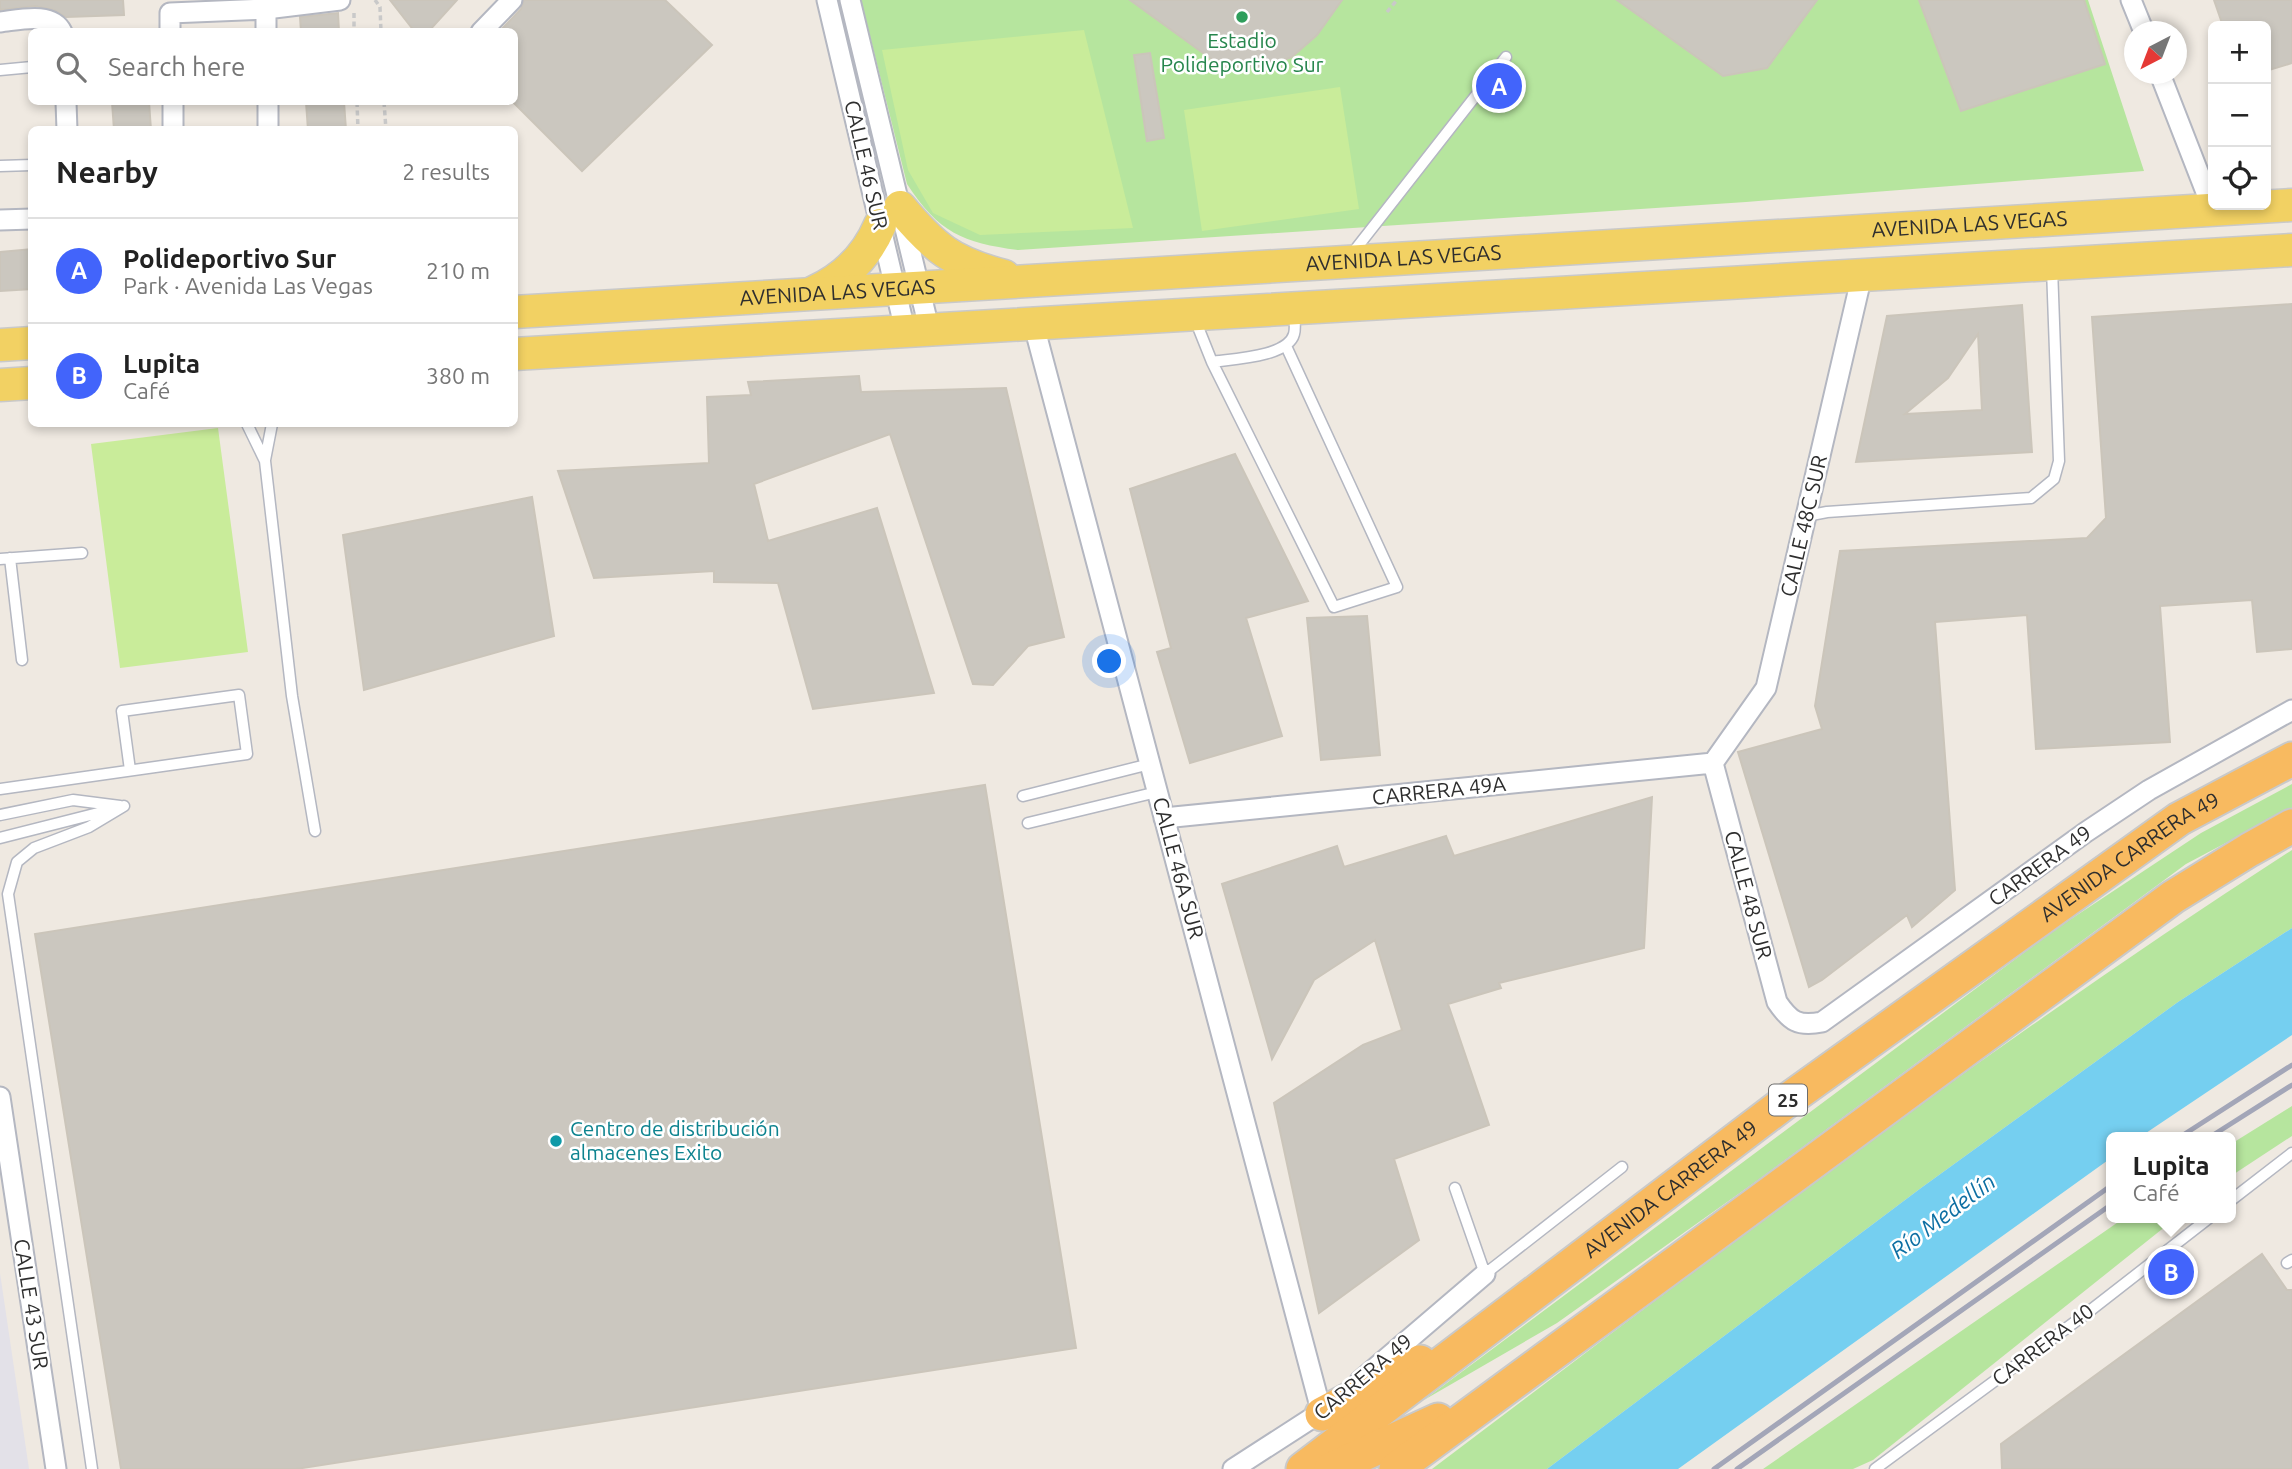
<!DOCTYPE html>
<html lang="en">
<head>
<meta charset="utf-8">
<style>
	body { margin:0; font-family:Ubuntu,sans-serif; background:#f6f6f6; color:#222 }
	.controls { position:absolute; right:21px; top:21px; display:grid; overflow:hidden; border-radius:10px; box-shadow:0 4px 10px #0003 }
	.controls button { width:63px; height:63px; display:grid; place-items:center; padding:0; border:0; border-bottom:2px solid #e0e0e0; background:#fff; color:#222; font:35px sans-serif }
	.compass { position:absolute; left:2124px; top:21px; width:63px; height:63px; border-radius:50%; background:#fff; box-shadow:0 4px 10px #0003; rotate:222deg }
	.you { position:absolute; left:1110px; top:662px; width:24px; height:24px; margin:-18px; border:5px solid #fff; border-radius:50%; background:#1a73e8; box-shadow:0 0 0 10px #1a73e833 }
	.badge { display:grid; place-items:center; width:46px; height:46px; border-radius:50%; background:#4264fb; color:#fff; font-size:23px; font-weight:700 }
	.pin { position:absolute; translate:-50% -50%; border:4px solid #fff; box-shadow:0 2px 7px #0006 }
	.popup { position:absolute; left:2106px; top:1132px; width:130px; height:91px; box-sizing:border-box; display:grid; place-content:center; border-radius:10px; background:#fff; filter:drop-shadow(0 2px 5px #0005); font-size:23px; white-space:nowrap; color:#767676 }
	.popup b { font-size:26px; color:#222 }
	.popup::after { content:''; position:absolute; left:50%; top:100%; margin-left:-14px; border:14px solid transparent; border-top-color:#fff }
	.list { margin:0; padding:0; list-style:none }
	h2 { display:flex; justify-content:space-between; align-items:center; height:91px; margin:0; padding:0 28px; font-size:30px }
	h2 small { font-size:23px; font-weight:400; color:#767676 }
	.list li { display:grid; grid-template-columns:46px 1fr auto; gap:21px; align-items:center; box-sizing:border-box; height:105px; padding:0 28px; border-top:2px solid #e0e0e0 }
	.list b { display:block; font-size:26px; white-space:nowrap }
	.list p { margin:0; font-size:23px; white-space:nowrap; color:#767676 }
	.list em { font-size:23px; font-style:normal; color:#767676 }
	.icon { flex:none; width:38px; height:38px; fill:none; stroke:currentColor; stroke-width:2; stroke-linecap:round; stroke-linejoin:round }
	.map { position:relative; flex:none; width:2292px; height:1469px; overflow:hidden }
	.search { position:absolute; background:#fff; box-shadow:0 4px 10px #0003; left:28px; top:28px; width:490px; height:77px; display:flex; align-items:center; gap:18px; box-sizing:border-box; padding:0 24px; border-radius:10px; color:#767676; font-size:26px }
	.panel { position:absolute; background:#fff; box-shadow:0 4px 10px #0003; left:28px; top:126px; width:490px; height:301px; border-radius:10px }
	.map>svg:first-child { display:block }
	.industrial { fill:#e3e1e8 }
	.green { fill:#b6e59e }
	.pitch { fill:#c9ec9a }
	.water { fill:#75cff0 }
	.building { fill:#cbc7bf; stroke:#cbc5ba; stroke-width:2; fill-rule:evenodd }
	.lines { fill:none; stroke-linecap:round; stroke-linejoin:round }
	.service-casing { stroke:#b4b7c1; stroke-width:13 }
	.minor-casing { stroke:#b4b7c1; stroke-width:23 }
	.primary-casing { stroke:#c9c9c9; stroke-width:35 }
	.trunk-casing { stroke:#c9c9c9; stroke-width:37 }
	.path { stroke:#c9c9c9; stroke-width:3.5; stroke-dasharray:5 3.5; stroke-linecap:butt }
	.service { stroke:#fff; stroke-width:10 }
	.minor { stroke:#fff; stroke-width:19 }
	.primary { stroke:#f2d163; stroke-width:32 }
	.trunk { stroke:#f8ba60; stroke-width:33 }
	.rail { stroke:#a3a6b8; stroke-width:5 }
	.leisure-dot { fill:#2e9e5b; stroke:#fff; stroke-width:2.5 }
	.culture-dot { fill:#0f9aa8; stroke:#fff; stroke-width:2.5 }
	.labels { text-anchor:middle; stroke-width:5; stroke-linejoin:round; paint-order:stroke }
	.shield { fill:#fff; stroke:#6d6d6d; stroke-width:2 }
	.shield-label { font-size:19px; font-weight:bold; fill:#2e2e2e }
	.leisure-label { font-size:21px; fill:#27864d; stroke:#fff }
	.street-label { font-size:21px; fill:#2e2e2e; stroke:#fff }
	.culture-label { font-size:21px; fill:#0d838f; stroke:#fff; text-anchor:start }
	.water-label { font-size:23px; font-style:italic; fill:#0d6fa3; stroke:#fff }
</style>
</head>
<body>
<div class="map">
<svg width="2292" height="1469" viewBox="0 0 2292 1469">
	<rect width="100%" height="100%" fill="#efe9e1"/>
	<path class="industrial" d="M0,1273L29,1469H0Z"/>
	<path class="green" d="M861,0H2088L2144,171L1746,202L1018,250C963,243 938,232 907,184Z
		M2292,784V808L2186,864L1758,1180L1557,1323L1424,1400L2053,931L2201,833Z
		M2292,850V928L2178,1002L1921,1188L1547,1469H1432C1714,1256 1995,1041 2292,850Z
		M2292,1106V1136L2231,1176V1144Z
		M2124,1218H2176L1873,1460L1853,1469H1763Z"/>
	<path class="pitch" d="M1084,30L1133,228L980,235L933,213L908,170L882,50Z
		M1340,87L1359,209L1202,231L1184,110Z
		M218,428L248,652L120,668L91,444Z"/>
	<path class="water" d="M2292,928V1035L2140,1137H2112L2111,1158L1678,1469H1547L1921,1188L2178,1002Z"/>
	<path class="building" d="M0,0H123L124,15L66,17L54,10L35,6L0,10Z
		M390,0H457L428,32H415Z
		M524,0H665L712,45L582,171L514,103V32H499L521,9Z
		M1130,0H1342L1317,35L1292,57L1265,67L1221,66Z
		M1617,0H1817L1767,68L1723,76Z
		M1919,0H2084L2105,64L1961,111Z
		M2214,0H2292V63L2266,71V26H2223Z
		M338,13L339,32H301L300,17Z
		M1150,53L1164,138L1147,141L1134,55Z
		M112,102H149L151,130H114Z
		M306,102H344L346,130H308Z
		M32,249V289L0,291V252Z
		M2292,304V649L2257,652L2252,600L2160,606L2170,742L2036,749L2027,615L1935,622L1955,890L1912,927L1907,915L1822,980L1809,987L1738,752L1822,729L1815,706L1840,551L2087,538L2106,518L2092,317Z
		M2022,305L2032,452L1856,462L1887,316ZM1978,334L1982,410L1905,414L1948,378Z
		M859,376L861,392L1006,388L1064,637L1028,646L993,685L973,684L890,434L754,484L768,541L877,508L934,693L813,709L778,583L714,582V571L594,578L558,471L709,463L707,397L751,395L748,382Z
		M1235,454L1308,601L1246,618L1282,736L1190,763L1157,652L1171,648L1130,489Z
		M532,497L554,636L364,690L343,535Z
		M1367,616L1380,755L1321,760L1307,618Z
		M985,785L1076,1348L296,1469H121L35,934Z
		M1652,797L1644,948L1499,983L1501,988L1448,1004L1489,1125L1394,1159L1419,1240L1319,1313L1274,1103L1363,1045L1402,1030L1375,940L1314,980L1272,1059L1222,884L1337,846L1344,867L1446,836L1454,856Z
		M2262,1254L2287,1290H2292V1469H2002L2001,1444Z"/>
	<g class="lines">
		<defs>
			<path id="service" d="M0,70L32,67
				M0,166L32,165
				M1351,255L1506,57
				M1194,317L1212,362
				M1286,346L1397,587L1334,607L1212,362C1232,359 1288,357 1294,334C1296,328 1294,318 1294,311
				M247,424L265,461L292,696L315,831
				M265,460L272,424
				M1806,516L1827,512L2031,498L2054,479L2059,461L2052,268
				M10,558L22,660
				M0,559L82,553
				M0,789L247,754L239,695L122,711L130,770
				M1023,796L1150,764
				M0,815L73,800L120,806
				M1028,823L1157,792
				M0,838L110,810
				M1455,1188L1485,1274L1622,1167
				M2230,1201L2292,1153
				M2287,1263L2292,1260
				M92,1469L8,894L17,862L34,848L89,827L124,806
				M1875,1469L2087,1313L2209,1218"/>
			<path id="minor" d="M827,0L905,330
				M850,0L929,328
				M2131,0L2144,32
				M266,9V32
				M0,22C19,20 52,11 62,32
				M170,32V13L266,9L340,0
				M481,32L512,0
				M2160,74L2213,210
				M66,102L67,130
				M173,102V130
				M268,102V130
				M0,220L32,219
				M1033,322L1322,1414
				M1713,763L1777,1002C1790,1021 1798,1027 1822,1022L2086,832L2149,790L2292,710
				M1713,763L1766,688L1862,275
				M1164,818L1713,763
				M0,1097L56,1469
				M1360,1381L1485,1274
				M1233,1469L1329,1407"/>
			<g id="primary">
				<path d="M900,207C934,248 951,262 1004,276"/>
				<path d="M814,292C845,278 867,256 880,225"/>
				<path id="s1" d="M514,312L2292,205"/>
				<path d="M0,345L32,343"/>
				<path d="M514,354L2292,250"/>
				<path d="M0,385L32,383"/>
			</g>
			<g id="trunk">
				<path d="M1322,1414L1420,1362"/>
				<path id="s2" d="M1303,1469L1792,1097L2179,819L2292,759"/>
				<path d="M1331,1469L1438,1420"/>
				<path d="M1396,1469L2173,897L2249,850L2292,826"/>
			</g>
		</defs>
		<use href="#service" class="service-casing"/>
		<use href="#minor" class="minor-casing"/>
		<use href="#primary" class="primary-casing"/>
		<use href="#trunk" class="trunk-casing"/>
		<path class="path" d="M375,0L380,7L381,32
			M1387,12L1397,0
			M354,13V32
			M357,102L358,130
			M384,102L386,130"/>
		<use href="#service" class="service"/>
		<use href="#minor" class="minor"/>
		<use href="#primary" class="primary"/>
		<use href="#trunk" class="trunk"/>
		<path class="rail" d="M2180,1137L2292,1065
			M2210,1137L2292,1085
			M1714,1469L2112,1185
			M1737,1469L2112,1204"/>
	</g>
	<circle class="leisure-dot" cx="1242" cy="17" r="7"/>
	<circle class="culture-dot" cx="556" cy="1141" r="7"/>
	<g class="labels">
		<rect class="shield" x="1769" y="1084.5" width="38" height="31" rx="5"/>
		<g class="shield-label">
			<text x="1788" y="1107">25</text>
		</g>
		<g class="leisure-label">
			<text x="1242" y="48">Estadio<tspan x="1242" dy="24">Polideportivo Sur</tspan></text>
		</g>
		<g class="street-label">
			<text transform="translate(866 165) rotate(77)" y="7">CALLE 46 SUR</text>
			<text dy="7" stroke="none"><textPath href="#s1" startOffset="1458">AVENIDA LAS VEGAS</textPath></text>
			<text dy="7" stroke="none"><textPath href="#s1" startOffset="891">AVENIDA LAS VEGAS</textPath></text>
			<text dy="7" stroke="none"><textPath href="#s1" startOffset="324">AVENIDA LAS VEGAS</textPath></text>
			<text transform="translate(1804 526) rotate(-77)" y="7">CALLE 48C SUR</text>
			<text transform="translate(1439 791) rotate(-6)" y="7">CARRERA 49A</text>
			<text dy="7" stroke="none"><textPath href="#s2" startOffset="1029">AVENIDA CARRERA 49</textPath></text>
			<text transform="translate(2040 866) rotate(-36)" y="7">CARRERA 49</text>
			<text transform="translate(1178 868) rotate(75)" y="7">CALLE 46A SUR</text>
			<text transform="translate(1748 895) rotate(75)" y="7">CALLE 48 SUR</text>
			<text dy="7" stroke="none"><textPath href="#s2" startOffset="462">AVENIDA CARRERA 49</textPath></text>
			<text transform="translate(31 1304) rotate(81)" y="7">CALLE 43 SUR</text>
			<text transform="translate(2043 1345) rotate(-37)" y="7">CARRERA 40</text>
			<text transform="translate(1363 1377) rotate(-40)" y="7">CARRERA 49</text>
		</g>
		<g class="culture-label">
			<text x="570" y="1136">Centro de distribución<tspan x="570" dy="24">almacenes Exito</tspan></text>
		</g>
		<g class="water-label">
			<text transform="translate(1943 1216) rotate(-37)" y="8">Río Medellín</text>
		</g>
	</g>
</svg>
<div class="controls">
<button>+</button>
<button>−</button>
<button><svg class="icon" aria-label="locate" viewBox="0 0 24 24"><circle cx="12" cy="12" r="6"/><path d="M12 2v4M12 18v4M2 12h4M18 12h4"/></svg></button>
</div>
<svg class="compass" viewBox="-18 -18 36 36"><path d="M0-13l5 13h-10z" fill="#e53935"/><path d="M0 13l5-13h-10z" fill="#767676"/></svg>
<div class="you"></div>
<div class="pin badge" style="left:1499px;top:86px">A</div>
<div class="pin badge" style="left:2171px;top:1272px">B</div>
<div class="popup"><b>Lupita</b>Café</div>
<div class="search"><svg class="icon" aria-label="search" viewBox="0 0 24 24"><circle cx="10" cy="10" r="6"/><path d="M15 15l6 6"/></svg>Search here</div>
<section class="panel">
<h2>Nearby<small>2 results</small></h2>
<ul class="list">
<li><span class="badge">A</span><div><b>Polideportivo Sur</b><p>Park · Avenida Las Vegas</p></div><em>210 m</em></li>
<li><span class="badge">B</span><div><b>Lupita</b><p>Café</p></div><em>380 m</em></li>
</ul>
</section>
</div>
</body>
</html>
